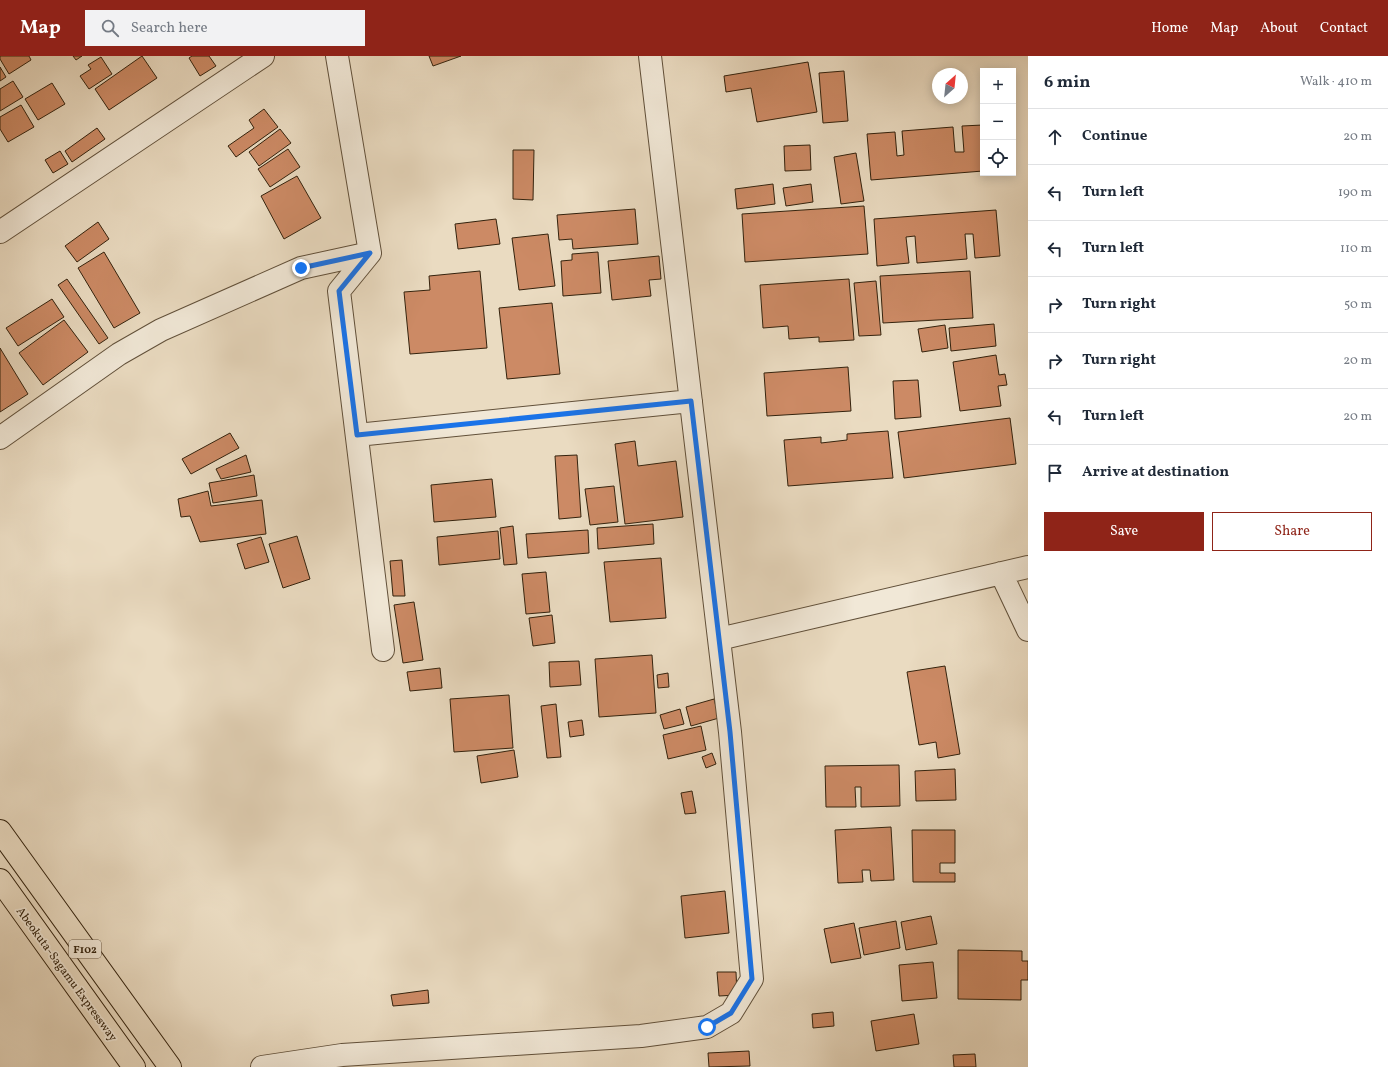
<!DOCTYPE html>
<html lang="en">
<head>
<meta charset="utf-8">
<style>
	body { margin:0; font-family:Vollkorn,serif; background:#f2f2f3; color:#1f2937 }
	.controls { position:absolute; right:12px; top:12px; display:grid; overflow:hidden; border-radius:0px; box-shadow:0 2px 10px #0003 }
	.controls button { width:36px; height:36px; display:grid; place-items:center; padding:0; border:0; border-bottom:1px solid #e0e1e3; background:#fff; color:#1f2937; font:20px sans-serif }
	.compass { position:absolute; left:932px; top:12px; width:36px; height:36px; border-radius:50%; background:#fff; box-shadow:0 2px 10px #0003; rotate:27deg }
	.stop { position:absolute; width:12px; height:12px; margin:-9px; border:3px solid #1a73e8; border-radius:50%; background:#fff }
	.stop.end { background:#1a73e8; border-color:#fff; box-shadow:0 1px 4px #0008 }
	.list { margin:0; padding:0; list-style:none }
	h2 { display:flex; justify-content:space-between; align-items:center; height:52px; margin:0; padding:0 16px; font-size:17px }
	h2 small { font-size:13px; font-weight:400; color:#747a83 }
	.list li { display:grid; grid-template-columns:26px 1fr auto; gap:12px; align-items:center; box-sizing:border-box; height:56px; padding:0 16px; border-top:1px solid #e0e1e3 }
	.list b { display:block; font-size:15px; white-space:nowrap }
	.list em { font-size:13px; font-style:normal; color:#747a83 }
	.actions { display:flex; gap:8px; padding:12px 16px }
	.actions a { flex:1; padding:9px 0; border:1px solid #8f2418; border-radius:0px; text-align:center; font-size:14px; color:#8f2418 }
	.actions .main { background:#8f2418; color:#fff }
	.icon { flex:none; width:22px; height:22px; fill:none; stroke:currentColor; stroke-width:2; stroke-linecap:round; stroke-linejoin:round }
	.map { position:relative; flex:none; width:1028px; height:1011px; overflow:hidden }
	header { display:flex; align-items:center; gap:24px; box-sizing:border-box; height:56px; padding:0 20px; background:#8f2418; color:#fff }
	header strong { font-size:19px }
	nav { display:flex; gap:22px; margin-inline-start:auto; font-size:14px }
	.search { width:280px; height:36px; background:#f2f2f3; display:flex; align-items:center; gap:10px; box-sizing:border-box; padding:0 14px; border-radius:0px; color:#747a83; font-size:15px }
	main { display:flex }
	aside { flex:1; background:#fff }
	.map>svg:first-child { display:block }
	.building { fill:#cc8a65; stroke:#33220d }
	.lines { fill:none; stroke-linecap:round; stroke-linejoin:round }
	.minor-casing { stroke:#61503a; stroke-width:24 }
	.highway-casing { stroke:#33220d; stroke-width:24 }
	.minor { stroke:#f1e8d7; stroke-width:22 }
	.highway { stroke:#eadbc1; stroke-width:22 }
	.route { stroke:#1a73e8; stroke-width:5 }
	.labels { text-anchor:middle; stroke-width:3.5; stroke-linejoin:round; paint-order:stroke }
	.shield { fill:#f1e8d7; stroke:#6c5d4a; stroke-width:1 }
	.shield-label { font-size:11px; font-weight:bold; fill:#33220d }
	.street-label { font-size:12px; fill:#33220d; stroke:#f1e8d7 }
</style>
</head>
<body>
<header>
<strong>Map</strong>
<div class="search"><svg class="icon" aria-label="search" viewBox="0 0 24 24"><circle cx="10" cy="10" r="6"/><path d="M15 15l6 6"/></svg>Search here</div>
<nav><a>Home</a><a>Map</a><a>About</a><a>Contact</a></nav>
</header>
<main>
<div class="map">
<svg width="1028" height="1011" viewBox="0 0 1028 1011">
	<rect width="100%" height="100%" fill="#eadbc1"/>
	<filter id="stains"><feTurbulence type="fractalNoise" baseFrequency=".005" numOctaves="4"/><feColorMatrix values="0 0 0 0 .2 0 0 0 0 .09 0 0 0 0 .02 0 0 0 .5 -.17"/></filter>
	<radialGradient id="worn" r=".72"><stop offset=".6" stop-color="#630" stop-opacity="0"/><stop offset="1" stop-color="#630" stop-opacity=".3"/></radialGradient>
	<path class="building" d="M0,0H29L31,4L9,18L0,3Z
		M73,0H82L76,4Z
		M142,0L157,22L109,54L95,33Z
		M192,0H209L216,10L200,20L189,2Z
		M429,0H461L433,10Z
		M101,1L112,18L89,33L80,20L91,13L88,9Z
		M808,6L817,56L757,66L751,32L726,36L724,20Z
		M0,11L6,21L0,25Z
		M844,15L848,65L823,67L819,17Z
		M13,25L23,41L0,55V33Z
		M52,27L65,48L38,64L25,43Z
		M21,49L34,71L8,86L0,73V61Z
		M264,53L278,71L236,101L228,90L254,72L249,64Z
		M983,69V115L871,124L867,78L895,76L897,100L904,99L902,75L953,71L955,96H964L962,70Z
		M97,72L105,83L72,106L65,95Z
		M280,73L291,87L259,110L249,96Z
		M810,89L811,114L785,115L784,90Z
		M288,93L300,111L270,131L258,113Z
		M513,94H534L533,144L513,143Z
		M60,95L68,108L53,117L45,104Z
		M856,97L864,145L841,148L834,101Z
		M297,120L321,162L284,183L261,140Z
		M773,128L775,148L737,153L735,133Z
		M811,128L813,146L786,150L783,132Z
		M864,150L868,198L745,206L742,158Z
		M635,153L638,188L573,193L572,183L559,184L557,159Z
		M996,154L1000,200L975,202L973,178H965L967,203L917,207L915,180L906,181L909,207L877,210L874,163Z
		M496,163L500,188L458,193L455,168Z
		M98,166L109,183L77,206L65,190Z
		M548,178L555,230L519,234L512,182Z
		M104,196L140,257L114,272L78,212Z
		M598,196L601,237L563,240L561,205L572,204V198Z
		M659,200L661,223L649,224L651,240L612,244L608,205Z
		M480,215L487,292L410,298L404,236L430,234L429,220Z
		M970,215L973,262L883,267L880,220Z
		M67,223L108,282L99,288L58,229Z
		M849,223L854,284L819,286V281L789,283L788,270L763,272L760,229Z
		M876,225L881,279L859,280L854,227Z
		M52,243L64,261L18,290L6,272Z
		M552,247L560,318L507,323L499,252Z
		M64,264L88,296L43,329L19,297Z
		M994,268L996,290L951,295L949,272Z
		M945,269L948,292L922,296L918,273Z
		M0,292L28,338L0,356Z
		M996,299L999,319L1005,318L1007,329L998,330L1001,350L960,355L953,306Z
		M848,311L851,355L767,360L764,317Z
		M918,324L921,361L895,363L893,325Z
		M1010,362L1016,408L904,422L898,376Z
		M888,375L893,422L788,430L784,384L821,381V387L847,384V378Z
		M230,377L239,392L191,418L182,403Z
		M635,385L638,410L676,405L683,461L625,468L615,388Z
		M246,399L251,416L221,423L216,413Z
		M577,399L581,461L559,463L555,400Z
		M254,419L257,440L213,447L209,427Z
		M492,423L496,461L434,466L431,429Z
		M614,430L618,466L590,469L585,433Z
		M208,435L211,450L262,444L266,478L200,486L190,460L181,461L178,443Z
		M653,468L654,488L598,493L597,472Z
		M513,470L517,508L504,509L500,472Z
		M588,474L589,497L528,502L526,478Z
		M498,475L500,503L439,509L437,481Z
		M297,480L310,523L283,532L269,488Z
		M261,481L269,506L245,513L237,488Z
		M661,502L666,562L610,566L604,506Z
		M402,504L405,540H393L390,505Z
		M546,516L550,556L526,558L522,518Z
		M414,546L423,604L403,607L394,549Z
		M552,559L555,587L533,590L529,562Z
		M652,599L656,657L599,661L595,603Z
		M579,605L581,629L550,631L549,606Z
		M945,610L960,698L938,702L936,686L919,689L907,616Z
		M440,612L442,632L410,635L407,616Z
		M668,617L669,631L658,632L657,619Z
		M509,639L513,692L454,696L450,643Z
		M714,643L719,662L691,670L686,651Z
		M556,648L561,701L547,702L541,650Z
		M680,653L684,668L664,673L660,659Z
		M582,664L584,679L570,681L568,666Z
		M701,670L706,694L668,703L663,679Z
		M514,694L518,721L481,727L477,700Z
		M712,697L716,708L706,712L702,701Z
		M899,709L900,750L861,751V731H855L856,751H826L825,710Z
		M955,713L956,744L916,745L915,715Z
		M692,735L696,757L685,758L681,737Z
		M891,771L894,824L871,825L870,814H862L863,826L838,827L835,774Z
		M912,774H955V807H940V817H955V826H913Z
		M725,835L729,877L685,882L681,840Z
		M931,860L937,888L906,894L901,866Z
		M896,865L900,892L864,899L859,872Z
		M854,867L861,902L831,907L824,873Z
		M958,894L1022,895V905H1028V924H1021V944L958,943Z
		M933,906L937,942L902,945L899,909Z
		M717,916H736L737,939L719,940Z
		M428,934L429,947L393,950L391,939Z
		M833,956L834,970L813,972L812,958Z
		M914,958L919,988L876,995L871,965Z
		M749,995L750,1010L709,1011L708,997Z
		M975,998L976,1011H954L953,999Z"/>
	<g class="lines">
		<defs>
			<path id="minor" d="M337,0L370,197L339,235L383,594
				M0,176L263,0
				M357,379L691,345
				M0,382L119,298L161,274L301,212L370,197
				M1001,517L1028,574
				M719,583L1028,511
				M262,1011L342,999L641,980L707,971L731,957L752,923L730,676L650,0"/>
			<path id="highway" d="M0,775L170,1011
				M0,824L134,1011"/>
		</defs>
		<use href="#minor" class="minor-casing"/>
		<use href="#highway" class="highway-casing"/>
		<use href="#minor" class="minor"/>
		<use href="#highway" class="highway"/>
	</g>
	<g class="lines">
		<path class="route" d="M301,212L370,197L339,235L357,379L691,345L730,676L752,923L731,957L707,971"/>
	</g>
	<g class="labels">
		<rect class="shield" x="69" y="884" width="32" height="18" rx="3"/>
		<g class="shield-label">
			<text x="85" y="897">F102</text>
		</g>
		<g class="street-label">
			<text transform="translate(67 918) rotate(54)" y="4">Abeokuta-Sagamu Expressway</text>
		</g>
	</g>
	<rect width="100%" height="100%" filter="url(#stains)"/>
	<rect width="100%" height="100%" fill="url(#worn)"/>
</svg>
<div class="controls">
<button>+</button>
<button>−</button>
<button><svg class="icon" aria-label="locate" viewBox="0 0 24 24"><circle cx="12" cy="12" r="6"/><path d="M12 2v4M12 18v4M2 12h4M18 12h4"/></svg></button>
</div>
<svg class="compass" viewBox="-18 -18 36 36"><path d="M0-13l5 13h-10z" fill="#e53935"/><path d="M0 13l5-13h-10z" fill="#747a83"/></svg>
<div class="stop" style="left:707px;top:971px"></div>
<div class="stop end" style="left:301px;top:212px"></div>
</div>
<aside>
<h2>6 min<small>Walk · 410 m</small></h2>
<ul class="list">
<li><svg class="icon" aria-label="ahead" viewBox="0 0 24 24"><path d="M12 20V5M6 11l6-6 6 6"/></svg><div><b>Continue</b></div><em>20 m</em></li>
<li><svg class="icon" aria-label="left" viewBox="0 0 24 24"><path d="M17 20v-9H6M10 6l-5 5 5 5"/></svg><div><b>Turn left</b></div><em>190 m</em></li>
<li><svg class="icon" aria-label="left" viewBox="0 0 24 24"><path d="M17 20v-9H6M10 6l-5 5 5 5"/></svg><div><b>Turn left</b></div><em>110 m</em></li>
<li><svg class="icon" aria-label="right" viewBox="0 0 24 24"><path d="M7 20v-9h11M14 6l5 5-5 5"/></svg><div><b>Turn right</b></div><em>50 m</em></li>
<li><svg class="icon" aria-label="right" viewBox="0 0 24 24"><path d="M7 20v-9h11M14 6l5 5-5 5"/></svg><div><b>Turn right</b></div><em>20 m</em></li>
<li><svg class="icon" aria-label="left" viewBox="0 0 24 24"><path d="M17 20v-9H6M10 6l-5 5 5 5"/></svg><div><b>Turn left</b></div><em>20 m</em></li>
<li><svg class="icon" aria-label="arrive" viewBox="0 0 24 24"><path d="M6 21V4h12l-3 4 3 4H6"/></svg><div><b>Arrive at destination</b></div></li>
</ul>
<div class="actions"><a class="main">Save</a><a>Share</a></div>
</aside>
</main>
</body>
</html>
